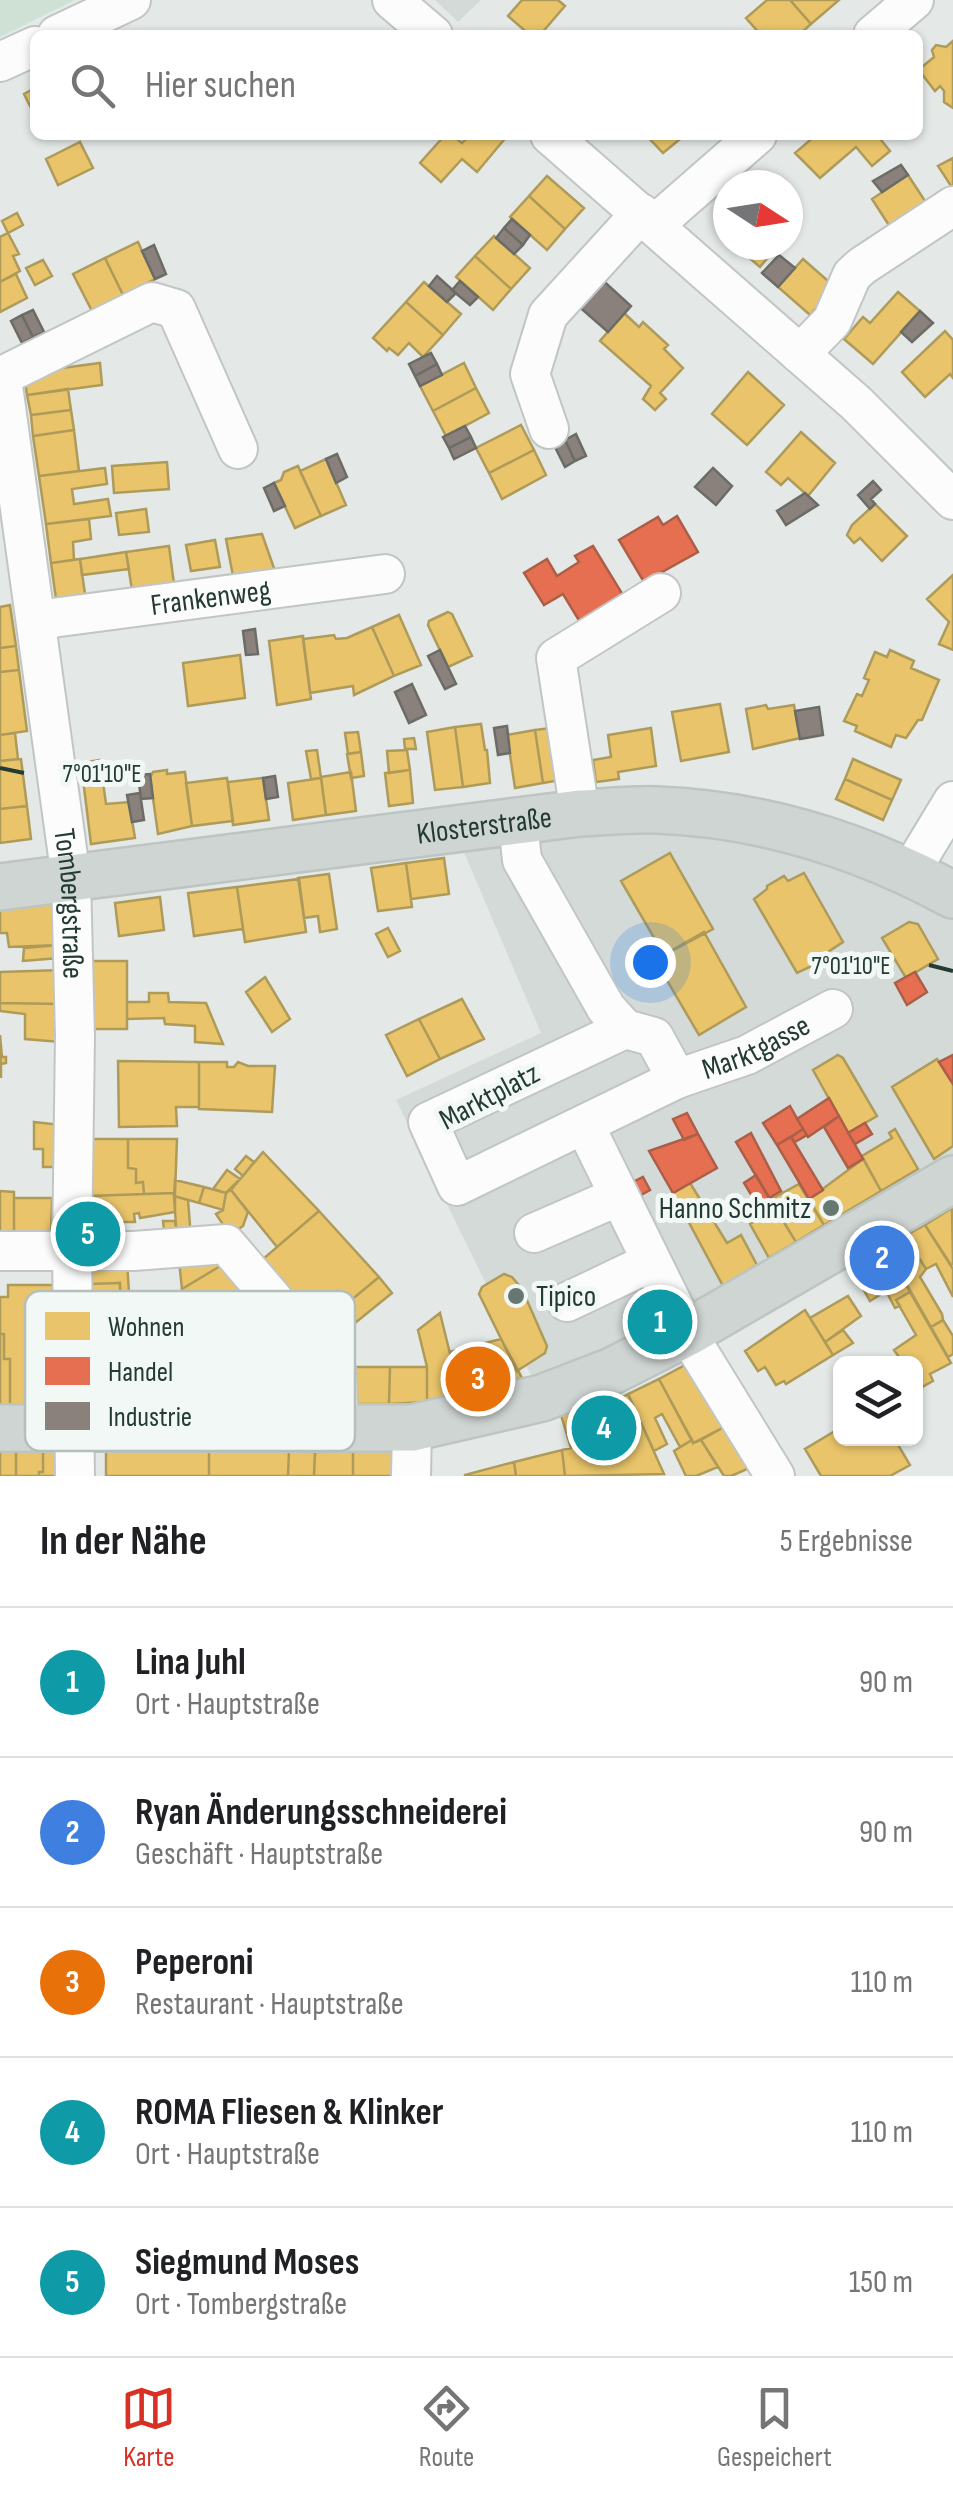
<!DOCTYPE html>
<html lang="de">
<head>
<meta charset="utf-8">
<style>
	body { margin:0; font-family:"Sofia Sans Condensed",sans-serif; background:#f6f6f6; color:#202124 }
	.controls { position:absolute; right:30px; bottom:30px; display:grid; overflow:hidden; border-radius:15px; box-shadow:0 2px 8px #0004 }
	.controls button { width:90px; height:90px; display:grid; place-items:center; padding:0; border:0; border-bottom:2px solid #e0e0e0; background:#fff; color:#202124; font:50px sans-serif }
	.compass { position:absolute; left:713px; top:170px; width:90px; height:90px; border-radius:50%; background:#fff; box-shadow:0 2px 8px #0004; rotate:102deg }
	.you { position:absolute; left:650px; top:962px; width:35px; height:35px; margin:-25px; border:8px solid #fff; border-radius:50%; background:#1a73e8; box-shadow:0 0 0 15px #1a73e833 }
	.badge { display:grid; place-items:center; width:65px; height:65px; border-radius:50%; background:#d93025; color:#fff; font-size:32px; font-weight:700 }
	.pin { position:absolute; translate:-50% -50%; border:5px solid #fff; box-shadow:0 2px 10px #0006 }
	.list { margin:0; padding:0; list-style:none }
	h2 { display:flex; justify-content:space-between; align-items:center; height:130px; margin:0; padding:0 40px; font-size:42px }
	h2 small { font-size:32px; font-weight:400; color:#757577 }
	.list li { display:grid; grid-template-columns:65px 1fr auto; gap:30px; align-items:center; box-sizing:border-box; height:150px; padding:0 40px; border-top:2px solid #e0e0e0 }
	.list b { display:block; font-size:38px; white-space:nowrap }
	.list p { margin:0; font-size:32px; white-space:nowrap; color:#757577 }
	.list em { font-size:32px; font-style:normal; color:#757577 }
	.icon { flex:none; width:55px; height:55px; fill:none; stroke:currentColor; stroke-width:2; stroke-linecap:round; stroke-linejoin:round }
	.map { position:relative; flex:none; width:953px; height:1476px; overflow:hidden }
	.search { position:absolute; background:#fff; box-shadow:0 2px 8px #0004; left:30px; right:30px; top:30px; height:110px; display:flex; align-items:center; gap:25px; box-sizing:border-box; padding:0 35px; border-radius:15px; color:#757577; font-size:38px }
	.sheet { height:880px; background:#fff }
	nav { display:flex; justify-content:space-around; align-items:center; box-sizing:border-box; height:140px; border-top:2px solid #e0e0e0; background:#fff; font-size:28px; color:#757577 }
	nav a { display:grid; justify-items:center; gap:5px }
	nav .on { color:#d93025 }
	.map>svg:first-child { display:block }
	.built { fill:#d3dad7 }
	.green { fill:#cfe1d4 }
	.homes { fill:#e9c46a; stroke:#ae9b5a; stroke-width:2.5 }
	.shops { fill:#e76f51; stroke:#ac5f48; stroke-width:2.5 }
	.industry { fill:#8a817c; stroke:#6b6c66; stroke-width:2.5 }
	.lines { fill:none; stroke-linecap:round; stroke-linejoin:round }
	.minor-casing { stroke:#c1c6c4; stroke-width:42 }
	.major-casing { stroke:#bdc5c2; stroke-width:50 }
	.minor { stroke:#fbfcfb; stroke-width:38 }
	.major { stroke:#cfd5d3; stroke-width:45 }
	.ticks { fill:none; stroke:#243b34; stroke-width:4 }
	.poi-dot { fill:#677873; stroke:#f2f8f5; stroke-width:4 }
	.labels { text-anchor:middle; stroke-width:10; stroke-linejoin:round; paint-order:stroke }
	.street-label { font-size:30px; fill:#243b34; stroke:#f2f8f5 }
	.poi-label { font-size:30px; fill:#243b34; stroke:#f2f8f5; text-anchor:end }
	.key { fill:#f2f8f5; stroke:#b4bfbb; stroke-width:2.5 }
	.key-label { font-size:28px; fill:#243b34 }
	.ticks-label { font-size:25px; text-anchor:middle; fill:#243b34; stroke:#f2f8f5; stroke-width:10; stroke-linejoin:round; paint-order:stroke }
</style>
</head>
<body>
<div class="map">
<svg width="953" height="1476" viewBox="0 0 953 1476">
	<rect width="100%" height="100%" fill="#e4e9e7"/>
	<path class="built" d="M435,0H481L458,22Z
		M653,809L953,895V1178L542,1398L396,1100L541,1033L454,829Z"/>
	<path class="green" d="M0,0H75L0,37Z"/>
	<path class="homes" d="M522,0H558L565,6L540,35H530L508,16Z
		M767,0H790L811,24L799,35H761L746,18Z
		M790,0H839L811,24Z
		M953,41V108L944,102V91L940,86L935,91L921,73L922,67L934,57L932,50L936,45L946,47Z
		M35,88V116L24,94Z
		M445,135H452L462,143L470,135H508L477,172L462,159L441,182L420,163Z
		M646,135H685L663,153Z
		M816,135H877L890,151L872,166L856,147L820,178L795,153Z
		M80,142L93,168L58,185L46,159Z
		M953,158V185L951,186L938,166Z
		M908,175L929,207L892,230L872,199Z
		M547,176L584,208L565,229L529,196Z
		M529,196L565,229L547,250L510,217Z
		M17,213L23,225L8,233L2,221Z
		M8,233L19,254L13,256L20,271L0,282V237Z
		M494,236L530,268L511,289L475,256Z
		M138,242L155,279L123,295L105,258Z
		M734,245H778L760,267Z
		M475,256L511,289L493,310L456,277Z
		M105,258L123,295L92,311L73,274Z
		M803,259L835,287L810,315L778,287Z
		M43,260L52,276L35,285L26,268Z
		M16,274L27,298L0,312V282Z
		M424,282L461,314L443,335L406,302Z
		M898,292L920,311L873,364L844,339L863,317L870,323Z
		M406,302L443,335L423,357L409,343L398,355L389,348L387,351L373,338Z
		M624,313L639,327L643,322L668,345L664,349L683,368L660,393L666,399L655,410L643,399L651,386L600,341Z
		M945,331L953,340V378L950,374L925,397L902,372Z
		M100,363L102,385L27,395L24,373Z
		M464,363L476,388L433,411L420,386Z
		M748,372L784,405L747,445L712,414Z
		M476,388L489,413L446,436L433,411Z
		M68,389L71,410L31,415L27,395Z
		M71,410L74,430L33,436L31,415Z
		M521,425L534,450L489,473L476,448Z
		M74,430L79,471L39,476L33,436Z
		M801,432L835,463L808,496L788,478L781,485L766,472Z
		M534,450L546,475L502,499L489,473Z
		M326,459L346,505L321,516L300,471Z
		M167,462L169,489L114,493L112,466Z
		M298,466L321,516L295,528L274,483L281,480L284,472Z
		M105,468L107,484L72,489L74,504L108,499L111,516L46,524L39,476Z
		M875,504L907,536L882,561L860,538L854,543L847,535L852,525Z
		M146,509L149,532L119,535L116,513Z
		M89,519L91,539L73,542L74,560L51,563L46,524Z
		M262,534L275,571L233,576L226,539Z
		M215,540L220,567L191,571L186,545Z
		M169,546L174,584L132,590L126,552Z
		M126,552L129,569L82,575L80,559Z
		M80,559L85,594L56,599L51,563Z
		M953,575V650L939,644L949,622L927,599Z
		M10,605L16,646L0,648V607Z
		M448,612L452,614L472,656L448,667L428,625L429,621Z
		M399,615L421,665L394,676L372,627Z
		M372,627L394,676L354,695L353,686L310,693L303,639L334,635L336,639L347,638Z
		M303,636L311,699L277,705L269,641Z
		M16,646L19,670L0,672V648Z
		M890,650L914,661L911,668L939,680L922,720H918L906,738L896,735L891,747L855,731L857,726L844,721L857,694L862,696L869,680L864,678L875,652L887,657Z
		M240,655L245,698L188,706L183,663Z
		M19,670L27,731L0,735V672Z
		M720,704L729,752L681,761L672,712Z
		M766,705L768,709L794,705L800,738L753,749L746,709Z
		M481,724L485,750H487L490,783L463,787L455,727Z
		M455,727L463,787L435,790L427,732Z
		M558,727L566,779L543,783L535,730Z
		M651,728L656,766L618,772L619,779L596,782L593,760L611,757L608,735Z
		M535,730L543,783L515,788L507,735Z
		M358,732L361,752L348,754L345,733Z
		M15,733L18,759L0,761V735Z
		M414,738L416,749H405L404,739Z
		M317,750L321,778L311,779L306,751Z
		M407,750L410,770L389,773L387,751Z
		M361,752L364,776L351,778L347,754Z
		M21,759L27,806L0,809V761Z
		M853,759L901,780L892,800L845,779Z
		M100,760L106,804L129,802L135,838L91,844L81,763Z
		M167,770V774L185,772L192,826L158,834L150,777L153,772Z
		M410,770L413,803L389,806L385,773Z
		M351,772L356,811L326,815L321,777Z
		M227,778L233,821L192,826L186,783Z
		M263,778L269,820L233,825L228,782Z
		M321,778L326,815L293,820L288,783Z
		M845,779L892,800L883,820L836,799Z
		M27,806L31,839L0,843V809Z
		M670,853L713,929L664,955L621,881Z
		M444,858L449,894L411,899L406,863Z
		M406,863L412,907L378,911L371,868Z
		M804,873L843,942L828,952L831,957L797,973L754,899L767,889V886L784,876L788,881Z
		M329,874L337,929L320,932L318,916L304,918L298,878Z
		M299,879L306,932L245,942L237,887Z
		M237,887L243,929L194,936L188,893Z
		M160,897L164,930L119,936L115,903Z
		M53,900L59,945L9,947L7,933H0V906Z
		M909,922L918,924L938,959L906,978L882,938Z
		M388,928L400,951L388,957L376,934Z
		M704,932L746,1007L699,1035L655,960Z
		M59,945V958L23,961L24,948Z
		M91,961H127V1029H91Z
		M61,970V1004L0,1003V972Z
		M265,977L290,1019L272,1032L246,992Z
		M149,993H168L169,1002L206,1003L223,1044L195,1042V1026L165,1024L164,1018L127,1019V1002H149Z
		M462,999L484,1039L440,1059L419,1019Z
		M0,1003L61,1004L60,1042L25,1039V1014L0,1011Z
		M419,1019L440,1059L407,1076L386,1035Z
		M0,1035L2,1057H6V1063L1,1064V1078Z
		M838,1055L843,1058L877,1116L848,1133L813,1070Z
		M937,1059L953,1084V1146L934,1159L892,1087Z
		M118,1061L199,1062V1107H176L177,1126L119,1127Z
		M199,1062H227V1067H234L238,1062L248,1066H275L272,1112L199,1109Z
		M34,1122L62,1125L61,1167H43V1149H34Z
		M895,1129L918,1169L881,1191L862,1156L892,1138L889,1133Z
		M89,1139H128V1168L136,1169V1183L143,1182L144,1194L89,1196Z
		M128,1139H177L175,1193L144,1194L143,1182L136,1183V1169L128,1168Z
		M263,1152L319,1211L277,1247L231,1190Z
		M246,1156L254,1162L243,1176L235,1169Z
		M863,1159L881,1191L824,1225L809,1199Z
		M227,1170L240,1179L226,1193L213,1189Z
		M175,1180L204,1187L199,1203L174,1196Z
		M690,1183L727,1243L741,1235L757,1265L723,1286L673,1193Z
		M799,1184L824,1225L796,1242L770,1200Z
		M204,1187L226,1193L223,1210L199,1203Z
		M231,1190L248,1212L243,1226L230,1235L216,1214L223,1210L226,1193Z
		M0,1191L14,1192V1234L0,1235Z
		M175,1193V1212L140,1218L139,1213L134,1214L135,1222H119V1232L89,1233V1196Z
		M174,1196L188,1200L191,1238L177,1241Z
		M14,1198H52L51,1235L14,1234Z
		M952,1208L953,1264L951,1265L925,1225Z
		M776,1209L796,1242L769,1258L750,1224Z
		M319,1211L379,1277L315,1330L256,1265Z
		M163,1221H175L176,1229L164,1230Z
		M925,1225L953,1269V1297L936,1264L926,1269L905,1236Z
		M905,1236L926,1269L920,1277L942,1314L943,1320L931,1327L886,1248Z
		M886,1248L910,1292L896,1300L900,1306L895,1308L886,1291L870,1301L852,1269Z
		M179,1261L227,1262L182,1289Z
		M127,1262L129,1292L120,1293V1283L89,1284L88,1263Z
		M227,1262L282,1325L256,1341L232,1348L182,1289Z
		M504,1274L512,1277L522,1289L547,1346L545,1353L517,1371L479,1294L482,1287Z
		M379,1277L392,1293L329,1344L315,1330Z
		M120,1283L124,1356H105V1348L88,1347L89,1284Z
		M8,1285H60L61,1405H10V1359H4V1334H0V1297H8Z
		M910,1292L951,1363L930,1374L933,1381L922,1387L916,1378V1364H904L894,1350L916,1335L896,1300Z
		M848,1296L861,1316L825,1342L810,1318Z
		M805,1310L833,1355L786,1384L784,1381L776,1385L765,1367L758,1371L745,1351Z
		M440,1313L460,1394L427,1402V1367L418,1330Z
		M943,1320L953,1336V1354L948,1357L931,1327Z
		M843,1330L853,1343L833,1355L825,1342Z
		M0,1334H4V1359H10V1405H0Z
		M501,1339L522,1378L460,1394L450,1352Z
		M689,1363L726,1426L693,1443L659,1379Z
		M349,1367H390L389,1404H349Z
		M390,1367H427V1402L389,1404Z
		M659,1379L692,1440L680,1447L662,1414L655,1418L667,1444L654,1451L628,1394Z
		M628,1394L664,1474L565,1476L562,1450L571,1448L561,1415L616,1401Z
		M726,1426L752,1467L731,1476H724L701,1440Z
		M840,1428V1438H894L910,1465L890,1476H821L805,1449Z
		M692,1440L693,1443L701,1440L718,1467L696,1476H686L674,1451Z
		M209,1450V1476H106V1451Z
		M209,1450L289,1451L288,1476H209Z
		M562,1450L565,1476H516L514,1462Z
		M0,1451H16V1476H0Z
		M16,1451H43V1472H39V1476H16Z
		M43,1451H62V1476H39V1472H43Z
		M289,1451L315,1452L314,1476H288Z
		M353,1451H396L395,1476H353Z
		M353,1451V1476H314L315,1452Z
		M514,1462L516,1476H465V1475Z"/>
	<path class="shops" d="M677,516L698,552L644,582L619,540L658,517L663,525Z
		M593,546L623,595L580,622L563,594L544,605L524,573L547,559L557,576L579,562L575,556Z
		M915,972L927,992L907,1005L895,983Z
		M953,1055V1084L939,1062Z
		M829,1098L839,1116L808,1137L797,1119Z
		M790,1106L803,1129L777,1145L763,1123Z
		M687,1113L698,1134L684,1140L673,1119Z
		M839,1116L863,1159L848,1168L824,1127Z
		M865,1123L872,1134L855,1144L848,1133Z
		M803,1129L807,1135L795,1142L791,1137Z
		M751,1133L781,1191L769,1198L736,1142Z
		M698,1134L717,1168L673,1193L649,1151Z
		M791,1137L823,1190L809,1199L777,1145Z
		M756,1175L776,1209L764,1216L744,1183Z
		M643,1177L650,1190L639,1196L631,1183Z"/>
	<path class="industry" d="M901,165L908,175L882,192L873,181Z
		M512,219L530,235L523,245L504,228Z
		M504,228L523,245L514,254L496,238Z
		M154,245L166,274L155,279L142,251Z
		M779,255L795,268L778,287L762,273Z
		M437,276L456,293L447,302L429,286Z
		M598,276L631,306L608,332L575,303Z
		M460,281L478,297L470,305L452,290Z
		M33,310L44,332L33,337L22,315Z
		M920,311L933,323L912,342L901,332Z
		M22,315L33,337L22,343L11,321Z
		M431,353L437,364L415,376L409,364Z
		M437,364L442,375L420,386L415,376Z
		M465,426L471,437L449,448L443,437Z
		M576,434L586,456L575,461L565,440Z
		M471,437L476,448L454,459L449,448Z
		M565,440L575,461L565,467L554,445Z
		M337,454L347,477L336,483L326,459Z
		M713,468L732,486L716,505L695,487Z
		M873,481L881,490L871,499L875,504L870,509L858,495Z
		M274,483L285,506L274,511L264,488Z
		M805,493L818,505L786,525L777,511Z
		M255,629L258,654L246,655L243,631Z
		M440,650L456,684L445,689L428,656Z
		M412,684L426,715L409,723L395,692Z
		M819,707L823,735L800,739L795,711Z
		M507,726L510,753L498,755L494,728Z
		M150,774L153,798L141,799L138,775Z
		M275,776L278,797L266,799L263,778Z
		M140,793L144,820L132,822L127,795Z"/>
	<g class="lines">
		<defs>
			<g id="minor">
				<path d="M392,0L433,35"/>
				<path d="M57,35L131,0"/>
				<path d="M873,35L914,0"/>
				<path d="M0,62L35,46"/>
				<path d="M550,135L856,403L953,500"/>
				<path d="M654,225L757,135"/>
				<path d="M800,354L832,321L852,275L862,266L953,206"/>
				<path d="M0,377L152,302L176,309L238,449"/>
				<path id="s1" d="M0,384L4,393L71,878L75,1036L72,1251L75,1476"/>
				<path d="M549,429L530,374L548,315L641,213"/>
				<path id="s2" d="M37,620L385,574"/>
				<path d="M580,813L556,658L661,593"/>
				<path d="M518,822L522,860L606,1008L625,1029"/>
				<path d="M910,872L953,801"/>
				<path d="M625,1029L654,1037L677,1079L457,1186L428,1122Z"/>
				<path id="s3" d="M677,1079L747,1055L833,1009"/>
				<path d="M585,1126L687,1333L775,1476"/>
				<path d="M534,1233L619,1196"/>
				<path d="M0,1251H134L226,1244L337,1374L338,1428"/>
				<path d="M567,1302L651,1262"/>
				<path d="M411,1476L412,1428"/>
			</g>
			<g id="major">
				<path id="s4" d="M0,887L580,813C605,812 632,809 657,810C762,814 861,845 953,895"/>
				<path d="M0,1428H412L542,1398L612,1371L687,1333L953,1179"/>
			</g>
		</defs>
		<use href="#minor" class="minor-casing"/>
		<use href="#major" class="major-casing"/>
		<use href="#minor" class="minor"/>
		<use href="#major" class="major"/>
	</g>
	<path class="ticks" d="M0,768L24,773M929,965L953,971"/>
	<g class="poi-dot">
		<circle cx="831" cy="1208" r="10"/>
		<circle cx="516" cy="1296" r="10"/>
	</g>
	<g class="labels">
		<g class="street-label">
			<text dy="10" stroke="none"><textPath href="#s2" startOffset="175">Frankenweg</textPath></text>
			<text dy="10" stroke="none"><textPath href="#s4" startOffset="488">Klosterstraße</textPath></text>
			<text dy="10" stroke="none"><textPath href="#s1" startOffset="525">Tombergstraße</textPath></text>
			<text dy="10" stroke="none"><textPath href="#s3" startOffset="85">Marktgasse</textPath></text>
			<text transform="translate(489 1096) rotate(-28)" y="10">Marktplatz</text>
		</g>
		<g class="poi-label">
			<text x="811" y="1218">Hanno Schmitz</text>
			<text x="536" y="1306" text-anchor="start">Tipico</text>
		</g>
	</g>
	<rect x="25" y="1291" width="330" height="160" rx="15" class="key"/>
	<rect x="45" y="1312" width="45" height="28" fill="#e9c46a"/>
	<rect x="45" y="1357" width="45" height="28" fill="#e76f51"/>
	<rect x="45" y="1402" width="45" height="28" fill="#8a817c"/>
	<g class="key-label">
		<text x="108" y="1336">Wohnen</text>
		<text x="108" y="1381">Handel</text>
		<text x="108" y="1426">Industrie</text>
	</g>
	<g class="ticks-label">
		<text x="102" y="782">7°01'10"E</text>
		<text x="851" y="974">7°01'10"E</text>
	</g>
</svg>
<div class="controls">
<button><svg class="icon" aria-label="layers" viewBox="0 0 24 24"><path d="M12 4l9 5-9 5-9-5zM3 14l9 5 9-5"/></svg></button>
</div>
<svg class="compass" viewBox="-18 -18 36 36"><path d="M0-13l5 13h-10z" fill="#e53935"/><path d="M0 13l5-13h-10z" fill="#757577"/></svg>
<div class="you"></div>
<div class="pin badge" style="left:660px;top:1322px;background:#0f9aa8">1</div>
<div class="pin badge" style="left:882px;top:1258px;background:#3f7fe0">2</div>
<div class="pin badge" style="left:478px;top:1379px;background:#e8710a">3</div>
<div class="pin badge" style="left:604px;top:1428px;background:#0f9aa8">4</div>
<div class="pin badge" style="left:88px;top:1234px;background:#0f9aa8">5</div>
<div class="search"><svg class="icon" aria-label="search" viewBox="0 0 24 24"><circle cx="10" cy="10" r="6"/><path d="M15 15l6 6"/></svg>Hier suchen</div>
</div>
<section class="sheet">
<h2>In der Nähe<small>5 Ergebnisse</small></h2>
<ul class="list">
<li><span class="badge" style="background:#0f9aa8">1</span><div><b>Lina Juhl</b><p>Ort · Hauptstraße</p></div><em>90 m</em></li>
<li><span class="badge" style="background:#3f7fe0">2</span><div><b>Ryan Änderungsschneiderei</b><p>Geschäft · Hauptstraße</p></div><em>90 m</em></li>
<li><span class="badge" style="background:#e8710a">3</span><div><b>Peperoni</b><p>Restaurant · Hauptstraße</p></div><em>110 m</em></li>
<li><span class="badge" style="background:#0f9aa8">4</span><div><b>ROMA Fliesen &amp; Klinker</b><p>Ort · Hauptstraße</p></div><em>110 m</em></li>
<li><span class="badge" style="background:#0f9aa8">5</span><div><b>Siegmund Moses</b><p>Ort · Tombergstraße</p></div><em>150 m</em></li>
</ul>
</section>
<nav>
<a class="on"><svg class="icon" aria-label="map" viewBox="0 0 24 24"><path d="M3 6l6-2 6 2 6-2v14l-6 2-6-2-6 2zM9 4v14M15 6v14"/></svg>Karte</a>
<a><svg class="icon" aria-label="directions" viewBox="0 0 24 24"><path d="M12 3l9 9-9 9-9-9zM9 14v-3h6M13 9l2 2-2 2"/></svg>Route</a>
<a><svg class="icon" aria-label="saved" viewBox="0 0 24 24"><path d="M7 4h10v16l-5-4-5 4z"/></svg>Gespeichert</a>
</nav>
</body>
</html>
